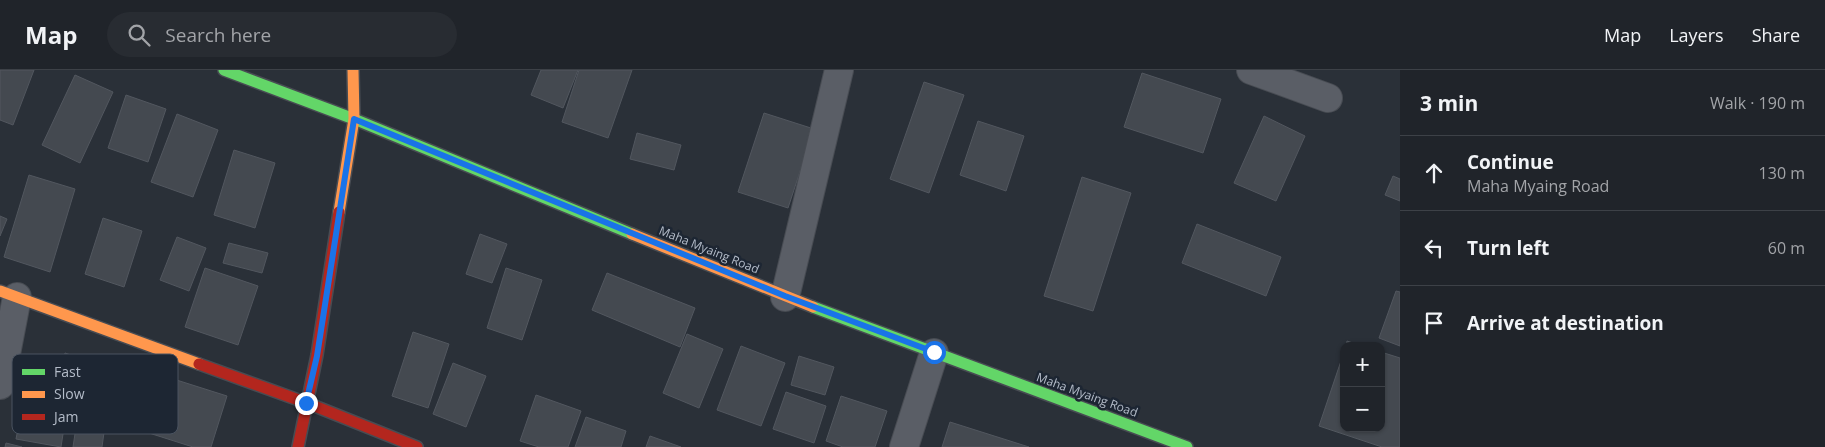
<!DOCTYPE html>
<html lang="en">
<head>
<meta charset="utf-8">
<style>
	body { margin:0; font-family:"Open Sans",sans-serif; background:#282c32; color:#f1f3f6 }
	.controls { position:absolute; right:15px; bottom:15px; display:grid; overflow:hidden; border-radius:10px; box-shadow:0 1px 4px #0004 }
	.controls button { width:45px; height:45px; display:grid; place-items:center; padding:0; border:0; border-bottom:1px solid #3d4147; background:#20242a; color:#f1f3f6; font:25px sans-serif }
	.stop { position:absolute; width:15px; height:15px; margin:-11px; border:4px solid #1a73e8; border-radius:50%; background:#fff }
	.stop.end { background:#1a73e8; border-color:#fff; box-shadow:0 1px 5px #0008 }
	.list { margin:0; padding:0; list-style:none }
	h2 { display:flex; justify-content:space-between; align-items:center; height:65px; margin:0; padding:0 20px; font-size:21px }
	h2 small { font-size:16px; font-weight:400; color:#a2a4a8 }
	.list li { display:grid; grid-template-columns:32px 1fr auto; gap:15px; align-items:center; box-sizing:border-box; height:75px; padding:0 20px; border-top:1px solid #3d4147 }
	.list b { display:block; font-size:19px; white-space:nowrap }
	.list p { margin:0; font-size:16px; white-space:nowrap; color:#a2a4a8 }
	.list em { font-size:16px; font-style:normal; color:#a2a4a8 }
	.icon { flex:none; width:28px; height:28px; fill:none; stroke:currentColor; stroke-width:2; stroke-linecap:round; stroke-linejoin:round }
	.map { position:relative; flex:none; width:1400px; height:377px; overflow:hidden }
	header { display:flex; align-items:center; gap:30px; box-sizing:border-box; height:70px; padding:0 25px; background:#20242a; border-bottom:1px solid #3d4147 }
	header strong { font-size:24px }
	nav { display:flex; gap:28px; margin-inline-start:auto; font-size:18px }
	.search { width:350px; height:45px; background:#282c32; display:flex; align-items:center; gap:12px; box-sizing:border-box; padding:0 18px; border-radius:28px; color:#a2a4a8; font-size:19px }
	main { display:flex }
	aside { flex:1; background:#20242a }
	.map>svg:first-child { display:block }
	.building { fill:#444950; stroke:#52575f }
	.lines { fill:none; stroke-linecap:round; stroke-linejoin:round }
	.street-casing { stroke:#484c53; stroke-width:30 }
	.fast-casing { stroke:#484c53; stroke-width:14 }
	.slow-casing { stroke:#484c53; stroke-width:14 }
	.jam-casing { stroke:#484c53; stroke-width:14 }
	.street { stroke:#5a5e66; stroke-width:28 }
	.fast { stroke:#63d668; stroke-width:11 }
	.slow { stroke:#ff974d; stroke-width:11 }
	.jam { stroke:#b3261e; stroke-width:11 }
	.route { stroke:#1a73e8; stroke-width:6 }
	.labels { text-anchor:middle; stroke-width:5; stroke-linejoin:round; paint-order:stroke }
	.street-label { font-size:12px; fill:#b4bcc9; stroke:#1d2633 }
	.key { fill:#1d2633; stroke:#4a5360; stroke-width:1 }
	.key-label { font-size:14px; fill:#b4bcc9 }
</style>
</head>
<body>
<header>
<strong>Map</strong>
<div class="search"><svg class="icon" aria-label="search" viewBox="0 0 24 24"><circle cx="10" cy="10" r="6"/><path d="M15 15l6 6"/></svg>Search here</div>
<nav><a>Map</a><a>Layers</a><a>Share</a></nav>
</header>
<main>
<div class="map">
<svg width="1400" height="377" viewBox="0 0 1400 377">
	<rect width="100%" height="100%" fill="#2a3038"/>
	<path class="building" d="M0,0H34L13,55L0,50Z
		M541,0H578L563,38L531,25Z
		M579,0H632L608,68L562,52Z
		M1142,3L1221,29L1203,83L1124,57Z
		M75,5L113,22L80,93L42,75Z
		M924,12L964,25L929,123L890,109Z
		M126,25L166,39L148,92L108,78Z
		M764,43L814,59L788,138L738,122Z
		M177,44L218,60L193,127L151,112Z
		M1264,46L1305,66L1276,131L1234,113Z
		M978,51L1024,66L1006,121L960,105Z
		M637,63L681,75L674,100L630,89Z
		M234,80L275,93L255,158L214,145Z
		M29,105L75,119L50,202L4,187Z
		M1393,106L1400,109V131L1385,125Z
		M1082,107L1131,123L1093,241L1044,226Z
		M0,146L7,149L0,166Z
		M103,148L142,161L124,217L85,204Z
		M1197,154L1281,187L1266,226L1182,193Z
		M480,164L507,174L492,213L466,204Z
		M177,167L206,178L189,221L160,210Z
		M229,173L268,183L262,203L223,193Z
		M205,198L258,216L238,275L185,257Z
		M506,198L542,210L522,270L487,258Z
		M607,203L695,238L680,277L592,240Z
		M1396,221L1400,222V276L1379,268Z
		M413,262L449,274L428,338L392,326Z
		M687,264L723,279L699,338L663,323Z
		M1347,271L1362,276H1346Z
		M741,276L785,293L761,356L717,340Z
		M1344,282V358H1381V282L1400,288V377H1382L1319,356Z
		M65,283L106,297L93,334L52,320Z
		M799,286L834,297L825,325L791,315Z
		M453,293L486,306L466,357L433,344Z
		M145,300L227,326L211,377H193L127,356Z
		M786,322L826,336L814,373L773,359Z
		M536,325L581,341L568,377H539L520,371Z
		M841,326L887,341L875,377H843L826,371Z
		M21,343L65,351L61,377L16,369Z
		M78,344L106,348L102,377H73Z
		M586,347L626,361L621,377H575Z
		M950,352L1029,377H942Z
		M650,366L681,377H646Z
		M6,373L22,377H5Z"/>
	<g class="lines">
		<defs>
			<path id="street" d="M1251,0L1328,28
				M785,227L839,0
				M0,315L17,227
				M904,377L934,283"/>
			<path id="fast" d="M224,0L354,49L632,164
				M813,237L1187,377"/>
			<path id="slow" d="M339,142L354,49L353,0
				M632,164L813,237
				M0,221L199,294"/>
			<path id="jam" d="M199,294L307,333L417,377
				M298,377L317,285L339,142"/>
		</defs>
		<use href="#street" class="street-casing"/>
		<use href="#fast" class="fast-casing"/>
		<use href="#slow" class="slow-casing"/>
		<use href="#jam" class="jam-casing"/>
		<use href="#street" class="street"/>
		<use href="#fast" class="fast"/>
		<use href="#slow" class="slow"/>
		<use href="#jam" class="jam"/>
	</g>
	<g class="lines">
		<path class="route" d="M306,333L317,286L354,49L785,226L934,282"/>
	</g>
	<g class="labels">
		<g class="street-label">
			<text transform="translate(709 180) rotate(22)" y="4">Maha Myaing Road</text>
			<text transform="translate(1087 325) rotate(20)" y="4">Maha Myaing Road</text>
		</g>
	</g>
	<rect x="12" y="284" width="166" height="80" rx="8" class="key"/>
	<rect x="22" y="299" width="23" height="6" fill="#63d668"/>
	<rect x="22" y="321" width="23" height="7" fill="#ff974d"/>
	<rect x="22" y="344" width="23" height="6" fill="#b3261e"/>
	<g class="key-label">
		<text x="54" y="307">Fast</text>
		<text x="54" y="329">Slow</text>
		<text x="54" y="352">Jam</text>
	</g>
</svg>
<div class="controls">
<button>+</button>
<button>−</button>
</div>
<div class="stop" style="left:934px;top:282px"></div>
<div class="stop end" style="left:306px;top:333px"></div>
</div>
<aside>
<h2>3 min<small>Walk · 190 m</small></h2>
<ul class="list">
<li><svg class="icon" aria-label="ahead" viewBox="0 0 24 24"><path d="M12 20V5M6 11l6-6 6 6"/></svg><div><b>Continue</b><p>Maha Myaing Road</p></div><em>130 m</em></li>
<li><svg class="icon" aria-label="left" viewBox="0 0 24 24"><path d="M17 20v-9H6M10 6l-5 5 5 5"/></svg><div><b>Turn left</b></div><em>60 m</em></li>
<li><svg class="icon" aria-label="arrive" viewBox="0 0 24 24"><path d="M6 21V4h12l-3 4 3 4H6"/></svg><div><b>Arrive at destination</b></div></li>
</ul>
</aside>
</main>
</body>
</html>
